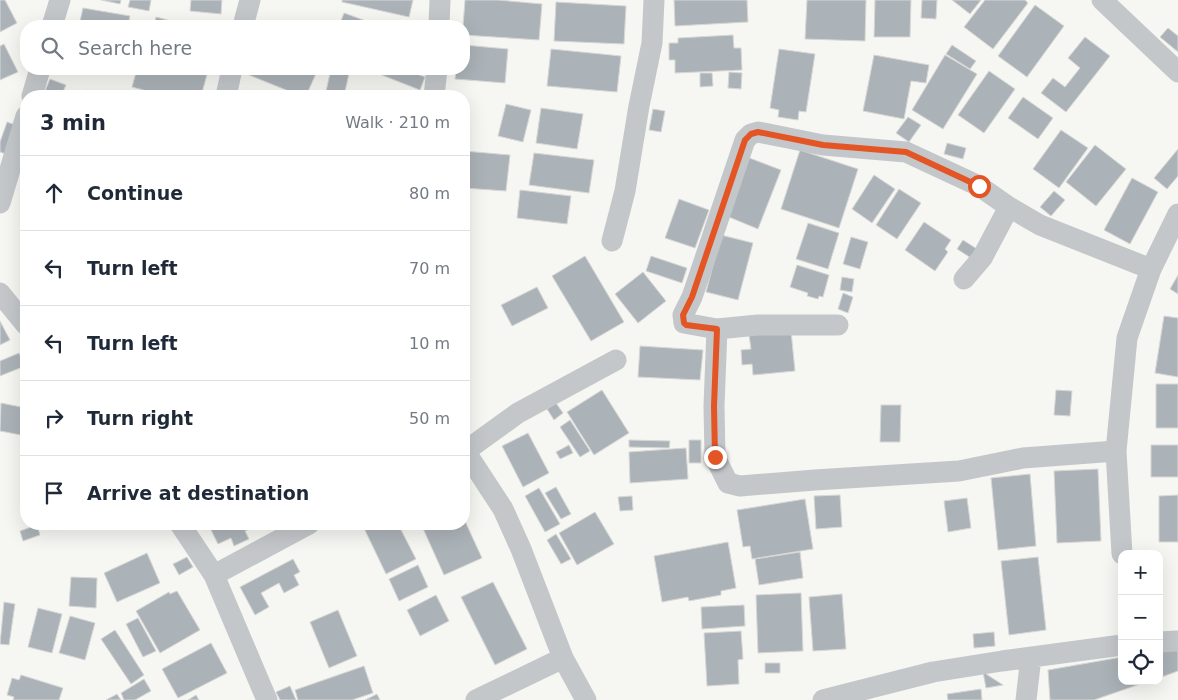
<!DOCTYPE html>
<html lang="en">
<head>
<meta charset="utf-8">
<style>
	body { margin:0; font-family:"DejaVu Sans",sans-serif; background:#f6f6f7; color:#1f2937 }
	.controls { position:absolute; right:15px; bottom:15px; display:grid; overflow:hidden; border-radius:10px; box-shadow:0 5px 20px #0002 }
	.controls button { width:45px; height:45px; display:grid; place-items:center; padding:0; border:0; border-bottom:1px solid #e0e1e3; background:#fff; color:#1f2937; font:25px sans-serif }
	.stop { position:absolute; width:15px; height:15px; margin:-11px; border:4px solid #e35525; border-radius:50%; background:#fff }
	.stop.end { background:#e35525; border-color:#fff; box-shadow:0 1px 5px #0008 }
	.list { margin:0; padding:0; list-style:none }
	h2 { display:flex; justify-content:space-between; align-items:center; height:65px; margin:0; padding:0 20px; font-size:21px }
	h2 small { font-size:16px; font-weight:400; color:#747a83 }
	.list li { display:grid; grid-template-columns:32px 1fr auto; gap:15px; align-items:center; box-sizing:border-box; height:75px; padding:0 20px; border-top:1px solid #e0e1e3 }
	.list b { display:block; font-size:19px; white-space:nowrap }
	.list em { font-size:16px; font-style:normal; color:#747a83 }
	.icon { flex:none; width:28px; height:28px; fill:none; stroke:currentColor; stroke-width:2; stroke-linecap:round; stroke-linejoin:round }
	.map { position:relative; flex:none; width:1178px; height:700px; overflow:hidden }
	.search { position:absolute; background:#fff; box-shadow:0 5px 20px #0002; left:20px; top:20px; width:450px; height:55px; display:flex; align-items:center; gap:12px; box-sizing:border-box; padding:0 18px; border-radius:20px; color:#747a83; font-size:19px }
	.panel { position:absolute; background:#fff; box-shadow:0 5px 20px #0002; left:20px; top:90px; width:450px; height:440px; border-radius:20px }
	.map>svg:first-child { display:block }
	.building { fill:#acb3b8; stroke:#d7d7d5 }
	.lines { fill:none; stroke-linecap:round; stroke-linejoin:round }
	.minor { stroke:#c3c7ca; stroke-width:21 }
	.route { stroke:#e35525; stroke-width:6 }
</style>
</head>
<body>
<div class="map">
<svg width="1178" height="700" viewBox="0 0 1178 700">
	<rect width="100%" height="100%" fill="#f6f6f2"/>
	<path class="building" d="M0,0H5L17,23L0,32Z
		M101,0H121L120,4Z
		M130,0H151L149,11L128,7Z
		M191,0H222L221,14L190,11Z
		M342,0H413L409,17L342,2Z
		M465,0H498L542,4L539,40L464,35L463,26Z
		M674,0H747L748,22L675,26Z
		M807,0H866L865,41L805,39Z
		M875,0H911L910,37H874Z
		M922,0H937L936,19L921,18Z
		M952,0H981L970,14Z
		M985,0H1025L1028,3L993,49L964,27Z
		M556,2L626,6L624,44L554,41Z
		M1035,5L1064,26L1027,77L998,56Z
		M83,8L130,16L128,26H79Z
		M344,13L377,25V26H339Z
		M156,17L191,26H154Z
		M1168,28L1178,36V52L1160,37Z
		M733,35L734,48H741L742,70L675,73V60H669V43H678V38Z
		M1085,37L1110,56L1066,112L1041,93L1053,78L1065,87L1080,68L1068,58Z
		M4,44L18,72L0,80V46Z
		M464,45L508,49L505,83L455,79L456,69H464Z
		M952,45L976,61L970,69L946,54Z
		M551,49L621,56L617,92L547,86Z
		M779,49L815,54L806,112L799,111L798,120L778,117L779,110L770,108Z
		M874,55L929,65L926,83L911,81L904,119L863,111Z
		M945,55L977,74L943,129L912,110Z
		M137,69H198L208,71L201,96H166L132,87Z
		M252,69H318L306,96H301L249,75Z
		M331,69H350L344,96H325Z
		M370,69H403L425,77L420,90L369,70Z
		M989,71L1015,89L984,133L958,115Z
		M729,72L742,73L741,89L728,88Z
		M700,73H712L713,86L700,87Z
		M50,79L66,85L61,96H43Z
		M87,90L106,96H85Z
		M1023,97L1053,118L1038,139L1008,118Z
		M506,104L531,110L523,142L498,136Z
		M541,108L583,114L577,149L536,143Z
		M653,109L665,111L661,132L649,130Z
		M908,117L921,125L909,142L896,133Z
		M7,122L18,126L9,155L0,152V142Z
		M1061,130L1088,148L1059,188L1033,169Z
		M947,143L966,148L963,159L944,154Z
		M1095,145L1126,169L1096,206L1066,182Z
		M1178,149V176L1167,189L1154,178Z
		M800,150L858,169L839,228L781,209Z
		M464,151L510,155L506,191L464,188Z
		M534,153L594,160L589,193L529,185Z
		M747,157L781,170L758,229L724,215Z
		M874,175L895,189L872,223L852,209Z
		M1132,178L1158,192L1130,244L1104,230Z
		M899,189L921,203L897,239L876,225Z
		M520,190L571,196L567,224L517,218Z
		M1054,191L1065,200L1051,216L1040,207Z
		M679,199L709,210L695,248L665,238Z
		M924,222L951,240L945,249L948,252L935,271L905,250Z
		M808,223L839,233L828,269L796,259Z
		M721,235L753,243L738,300L706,292Z
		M851,237L868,242L860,269L843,264Z
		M963,240L977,249L971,258L957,249Z
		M585,256L624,322L591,341L552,276Z
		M651,256L687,268L682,283L646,271Z
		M797,265L829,275L823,297L819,296L818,299L807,296L808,293L790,287Z
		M643,272L666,301L638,323L615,294Z
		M1178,275V294L1170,289Z
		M842,277L854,279L852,292L840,290Z
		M537,287L548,308L512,326L501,305Z
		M843,293L853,297L848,313L838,309Z
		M1164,316L1178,318V377L1155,373Z
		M0,321L10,340L0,345Z
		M791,331L795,371L753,375L752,364L742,365L741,350L751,349L749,335Z
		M640,346L703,350L700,380L638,377Z
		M19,353L25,366L0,376V361Z
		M1156,384H1178V428H1156Z
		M602,390L629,433L594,455L567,412Z
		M1056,390L1072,391L1070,416L1054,415Z
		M1,403L26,408V436L0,431Z
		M556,403L563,413L554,420L547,409Z
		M881,405H901L900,442H880Z
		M570,420L590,451L580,457L560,427Z
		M528,433L549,473L523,487L502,446Z
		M629,440L670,441L669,448L629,447Z
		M689,440H701V463H689Z
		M569,445L573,453L560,459L556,452Z
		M1151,445H1178V477H1151Z
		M686,448L688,479L630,483L629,452Z
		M1098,469L1101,541L1057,543L1054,471Z
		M1030,474L1036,546L998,550L991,478Z
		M556,487L571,514L561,519L545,493Z
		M539,488L560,524L545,532L525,496Z
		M840,495L842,527L816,529L814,496Z
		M1178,495V542H1159V496Z
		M632,496L633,510L620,511L618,497Z
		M967,498L971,528L948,532L944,501Z
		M805,499L813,549L752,559L750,546L743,547L737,510Z
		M595,512L614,544L577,565L559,533Z
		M464,519L482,558L444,575L421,524H464Z
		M208,524H251L253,527L245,531L249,539L234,546L231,538L218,544Z
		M362,524H398L416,559L386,574Z
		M37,525L40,535L23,541L20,531Z
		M556,534L571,559L561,564L547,540Z
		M728,542L736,588L721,591V595L689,601L688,597L662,602L654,556Z
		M800,552L803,578L759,585L755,559Z
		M147,553L160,583L117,602L104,573Z
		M187,557L193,567L179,575L173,564Z
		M1038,557L1046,630L1009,635L1001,561Z
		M293,559L300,572L294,575L299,585L284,593L279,583L261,593L269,607L255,615L240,587Z
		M418,565L428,587L399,601L389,579Z
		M71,577L97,578L96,608L69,606Z
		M493,582L527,649L495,665L461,597Z
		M177,591L200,630L160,653L136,611L169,592L170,594Z
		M801,593L803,651L758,653L756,595Z
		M842,594L846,649L813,651L809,597Z
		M436,595L449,621L420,636L407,610Z
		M4,602L15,604L9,645L0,644Z
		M744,605L745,626L702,629L701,607Z
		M38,608L62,614L52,653L28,647Z
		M338,610L357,656L329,668L310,622Z
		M70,616L95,623L85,660L59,653Z
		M138,618L156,651L143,657L126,624Z
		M115,630L144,675L131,684L101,639Z
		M741,631L743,659L738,660L739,684L707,686L704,633Z
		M994,632L995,646L974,648L973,634Z
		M211,643L227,673L178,698L162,669Z
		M1178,649V671L1159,678V650Z
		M1122,657V681H1149L1094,700H1050L1048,670Z
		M765,663H780V673H765Z
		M364,666L373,693L352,700H298L295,690Z
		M983,672L1003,685L986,688Z
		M21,675L63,688L59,700H13L14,697L7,695L12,678L19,680Z
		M144,679L151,691L135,700H124L121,693Z
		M290,686L296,700H280L276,692Z
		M981,689L982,700H948L947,694Z
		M117,694L121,700H106Z
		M377,694L380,700H365Z
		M196,695L199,700H188Z"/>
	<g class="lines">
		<path class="minor" d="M1102,0L1178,72
			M52,26L60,0
			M243,26L250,0
			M439,26L440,0
			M32,96L40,69
			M226,96L232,69
			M434,96L437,69
			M0,203L26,116
			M612,241L625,191L639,106L652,43L654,0
			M964,279L982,258L1009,207
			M0,293L26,325
			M838,325H758L717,329L684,323L683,315L692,297L745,140L751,134L758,132L823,145L906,152L979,186L1009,207L1040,225L1151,269
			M717,329L714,406L715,457L728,483L740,486L815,480L959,471L1023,458L1116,451
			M465,451L503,509L521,549L563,658L586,700
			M464,452L518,413L616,360
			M180,524L214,575L267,700
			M1122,554L1116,451L1127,338L1151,269L1178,214
			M214,575L309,524
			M1159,642L1178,641
			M476,700L563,658
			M823,700L933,672L1002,661L1122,645
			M1026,700L1031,657"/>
	</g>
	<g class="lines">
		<path class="route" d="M715,457L714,406L717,329L686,325L684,323L683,315L692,297L745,140L751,134L758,132L823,145L906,152L979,186"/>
	</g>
</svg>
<div class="controls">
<button>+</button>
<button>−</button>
<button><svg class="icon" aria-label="locate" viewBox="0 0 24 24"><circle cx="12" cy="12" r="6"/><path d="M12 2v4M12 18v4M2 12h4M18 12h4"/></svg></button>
</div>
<div class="stop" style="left:979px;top:186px"></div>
<div class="stop end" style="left:715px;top:457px"></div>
<div class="search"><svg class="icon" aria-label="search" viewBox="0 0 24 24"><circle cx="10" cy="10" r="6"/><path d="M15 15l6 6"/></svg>Search here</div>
<section class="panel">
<h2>3 min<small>Walk · 210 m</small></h2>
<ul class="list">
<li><svg class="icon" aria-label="ahead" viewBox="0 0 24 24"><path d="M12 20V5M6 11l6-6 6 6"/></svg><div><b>Continue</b></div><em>80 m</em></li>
<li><svg class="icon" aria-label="left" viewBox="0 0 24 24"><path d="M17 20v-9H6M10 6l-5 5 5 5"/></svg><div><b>Turn left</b></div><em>70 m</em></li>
<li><svg class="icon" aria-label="left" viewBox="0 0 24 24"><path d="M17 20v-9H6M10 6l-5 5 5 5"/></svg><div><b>Turn left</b></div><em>10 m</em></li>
<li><svg class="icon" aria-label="right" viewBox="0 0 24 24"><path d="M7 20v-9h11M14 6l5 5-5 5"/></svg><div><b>Turn right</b></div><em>50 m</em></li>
<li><svg class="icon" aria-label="arrive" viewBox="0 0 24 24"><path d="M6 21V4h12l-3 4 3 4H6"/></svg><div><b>Arrive at destination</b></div></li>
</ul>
</section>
</div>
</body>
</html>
